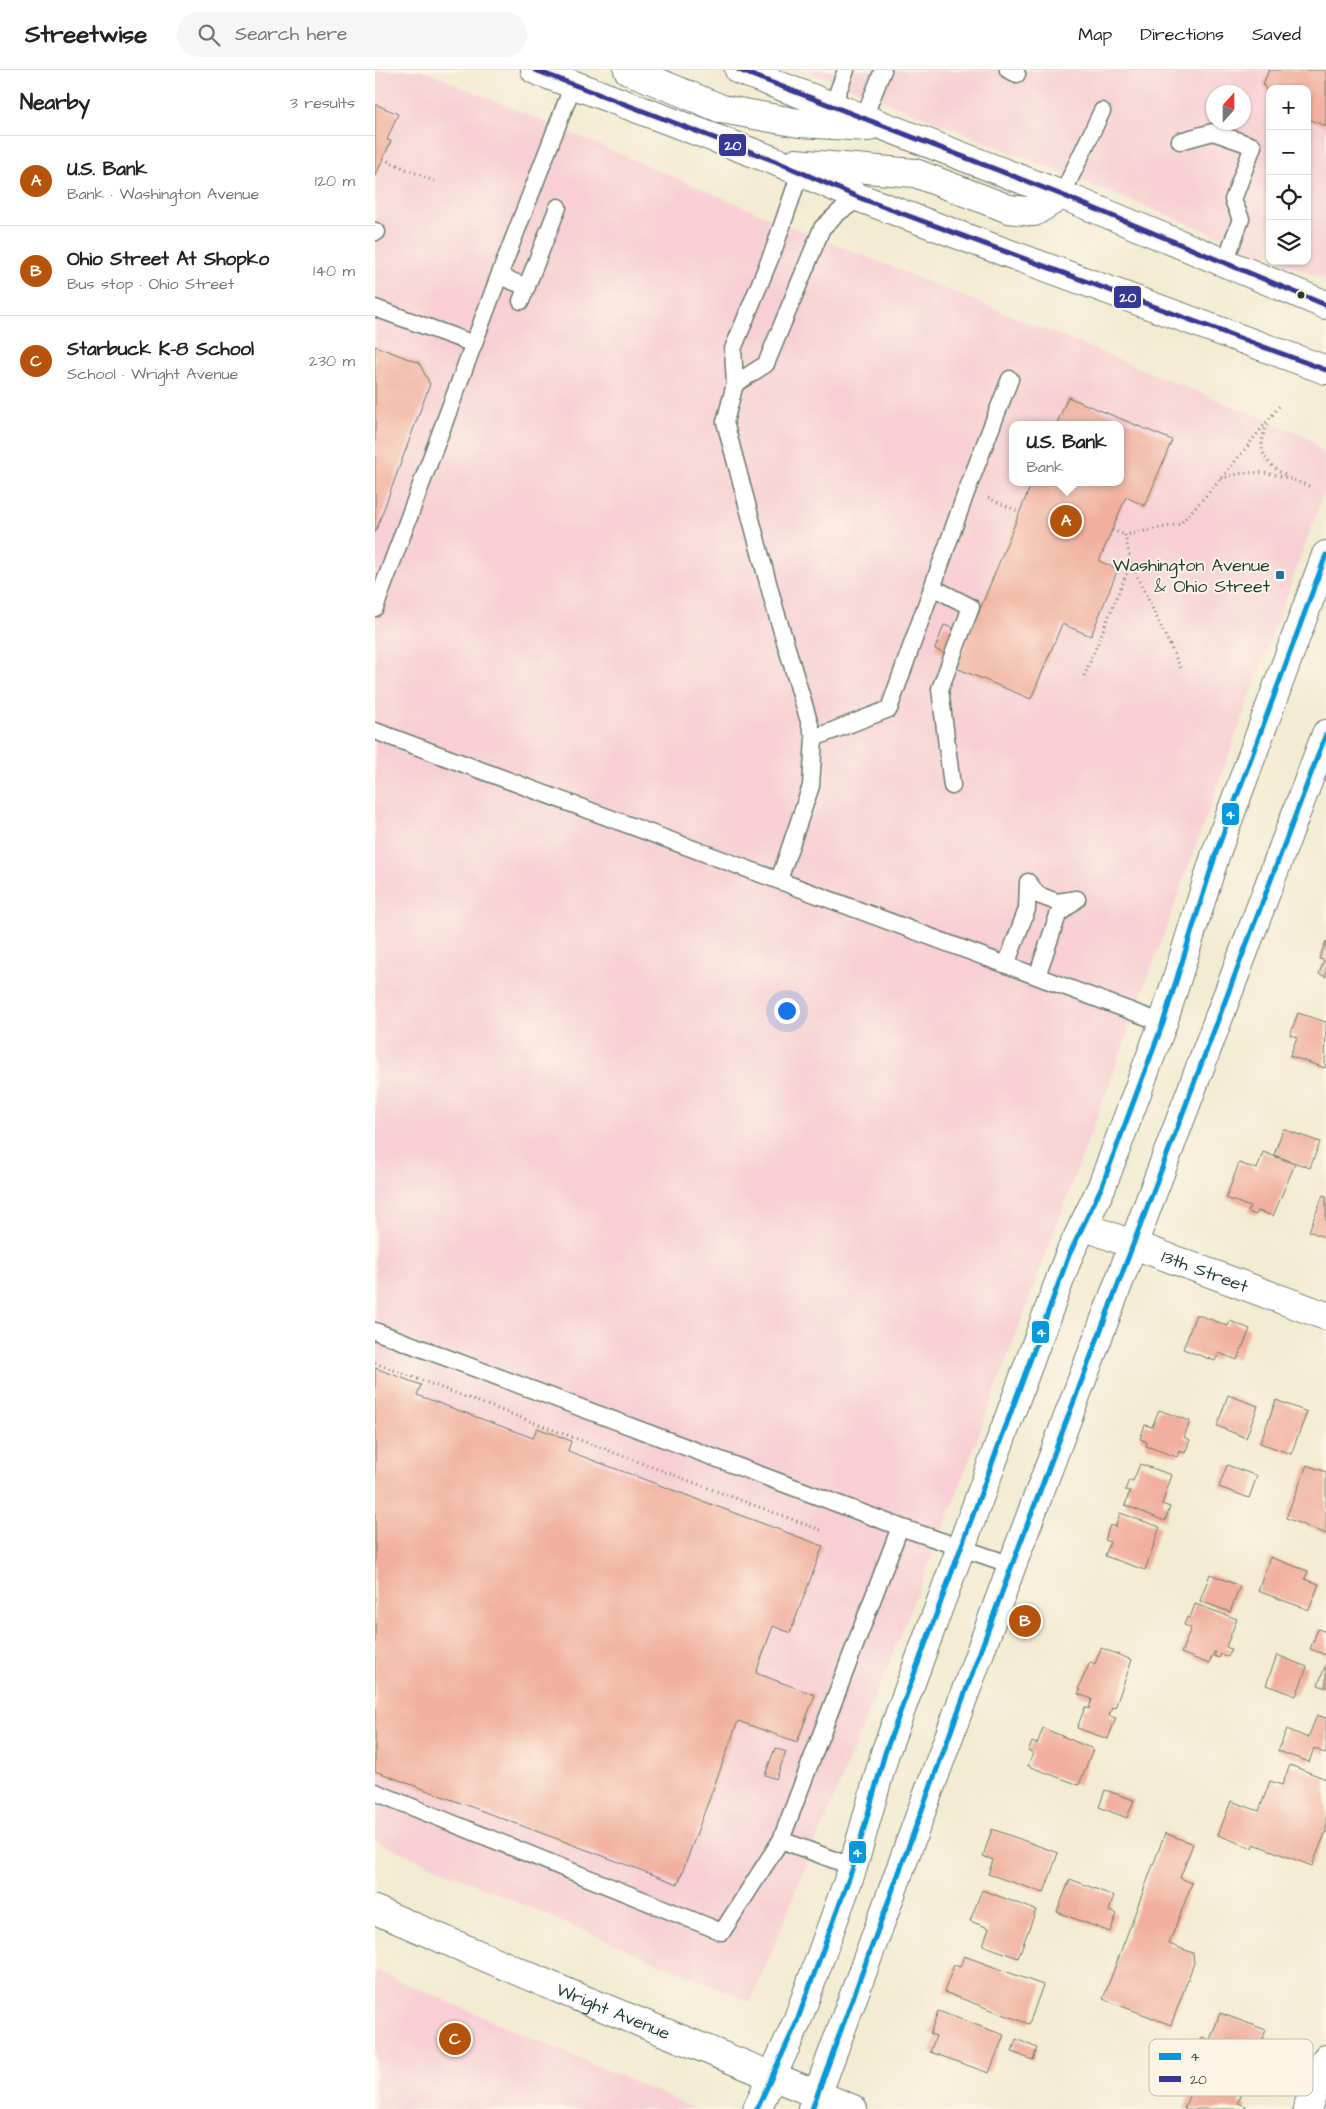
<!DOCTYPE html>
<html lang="en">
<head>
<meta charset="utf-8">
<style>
	body { margin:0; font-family:"Architects Daughter",sans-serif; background:#f6f6f6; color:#222 }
	.controls { position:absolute; right:15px; top:15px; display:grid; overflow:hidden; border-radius:10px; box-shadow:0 1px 4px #0004 }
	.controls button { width:45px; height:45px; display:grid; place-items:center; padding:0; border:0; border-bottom:1px solid #e0e0e0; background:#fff; color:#222; font:25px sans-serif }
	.compass { position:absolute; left:831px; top:15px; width:45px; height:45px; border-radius:50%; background:#fff; box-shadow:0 1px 4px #0004; rotate:21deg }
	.you { position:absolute; left:411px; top:940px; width:18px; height:18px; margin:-12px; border:4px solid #fff; border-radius:50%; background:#1a73e8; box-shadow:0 0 0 8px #1a73e833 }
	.badge { display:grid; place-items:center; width:32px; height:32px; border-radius:50%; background:#b45309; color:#fff; font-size:16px; font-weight:700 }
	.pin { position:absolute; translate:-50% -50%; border:2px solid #fff; box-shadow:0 1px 5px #0006 }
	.popup { position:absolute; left:634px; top:351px; width:115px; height:65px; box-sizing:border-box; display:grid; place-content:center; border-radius:10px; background:#fff; filter:drop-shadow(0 1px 4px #0005); font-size:16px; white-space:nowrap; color:#767676 }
	.popup b { font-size:19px; color:#222 }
	.popup::after { content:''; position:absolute; left:50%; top:100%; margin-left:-10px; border:10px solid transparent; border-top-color:#fff }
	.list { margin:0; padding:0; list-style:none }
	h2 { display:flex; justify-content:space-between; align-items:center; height:65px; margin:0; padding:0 20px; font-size:21px }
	h2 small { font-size:16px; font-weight:400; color:#767676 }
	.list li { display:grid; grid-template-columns:32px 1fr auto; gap:15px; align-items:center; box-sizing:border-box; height:90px; padding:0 20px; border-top:1px solid #e0e0e0 }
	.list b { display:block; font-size:19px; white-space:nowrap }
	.list p { margin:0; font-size:16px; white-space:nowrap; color:#767676 }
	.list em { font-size:16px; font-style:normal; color:#767676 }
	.icon { flex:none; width:28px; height:28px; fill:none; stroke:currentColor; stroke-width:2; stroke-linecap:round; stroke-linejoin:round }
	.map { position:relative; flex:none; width:951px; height:2039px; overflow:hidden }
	header { display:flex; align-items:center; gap:30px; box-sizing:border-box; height:70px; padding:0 25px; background:#fff; border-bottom:1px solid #e0e0e0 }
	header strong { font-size:24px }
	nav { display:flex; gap:28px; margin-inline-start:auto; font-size:18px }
	.search { width:350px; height:45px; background:#f6f6f6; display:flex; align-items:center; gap:12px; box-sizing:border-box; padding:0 18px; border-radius:28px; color:#767676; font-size:19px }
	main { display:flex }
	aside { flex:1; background:#fff }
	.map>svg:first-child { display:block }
	.built { fill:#f7cfd4; fill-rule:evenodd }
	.building { fill:#f1b09f }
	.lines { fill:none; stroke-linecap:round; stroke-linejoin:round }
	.lane-casing { stroke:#697a6b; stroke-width:19 }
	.street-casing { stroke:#697a6b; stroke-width:30 }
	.secondary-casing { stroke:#697a6b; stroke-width:30 }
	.primary-casing { stroke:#697a6b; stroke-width:30 }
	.path { stroke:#697a6b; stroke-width:3; stroke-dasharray:1 4; stroke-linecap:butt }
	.lane { stroke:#fff; stroke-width:16 }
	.street { stroke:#fff; stroke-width:28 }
	.secondary { stroke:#fff; stroke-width:28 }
	.primary { stroke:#fff; stroke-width:28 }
	.bus-1-casing { stroke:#fcf5e5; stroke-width:9 }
	.bus-2-casing { stroke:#fcf5e5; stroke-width:9 }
	.bus-1 { stroke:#09d; stroke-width:5 }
	.bus-2 { stroke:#363896; stroke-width:5 }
	.bus-dot { fill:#1f3d34; stroke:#fcf5e5; stroke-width:2 }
	.poi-dot { fill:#1f6fb2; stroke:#fcf5e5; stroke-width:2 }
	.labels { text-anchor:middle; stroke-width:4; stroke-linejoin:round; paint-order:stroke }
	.poi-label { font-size:18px; fill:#1f3d34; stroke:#fcf5e5; text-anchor:end }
	.street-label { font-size:18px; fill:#1f3d34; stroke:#fcf5e5 }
	.key { fill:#fcf5e5; stroke:#babeb0; stroke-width:1 }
	.key-label { font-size:14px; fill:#1f3d34 }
	.line-badge { stroke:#fcf5e5; stroke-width:2 }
	.badge-label { font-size:14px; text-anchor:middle; font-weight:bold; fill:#fff }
</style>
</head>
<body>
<header>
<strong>Streetwise</strong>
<div class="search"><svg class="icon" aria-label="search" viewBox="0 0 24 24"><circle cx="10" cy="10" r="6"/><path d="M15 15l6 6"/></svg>Search here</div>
<nav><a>Map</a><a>Directions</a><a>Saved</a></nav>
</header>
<main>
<aside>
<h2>Nearby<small>3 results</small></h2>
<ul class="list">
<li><span class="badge">A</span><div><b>U.S. Bank</b><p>Bank · Washington Avenue</p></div><em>120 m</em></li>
<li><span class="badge">B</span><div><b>Ohio Street At Shopko</b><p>Bus stop · Ohio Street</p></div><em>140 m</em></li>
<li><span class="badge">C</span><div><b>Starbuck K-8 School</b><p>School · Wright Avenue</p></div><em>230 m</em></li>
</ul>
</aside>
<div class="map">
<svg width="951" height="2039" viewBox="0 0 951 2039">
	<rect width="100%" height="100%" fill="#fcf5e5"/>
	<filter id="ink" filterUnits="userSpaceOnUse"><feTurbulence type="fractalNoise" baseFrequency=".02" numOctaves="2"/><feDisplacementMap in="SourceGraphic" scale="10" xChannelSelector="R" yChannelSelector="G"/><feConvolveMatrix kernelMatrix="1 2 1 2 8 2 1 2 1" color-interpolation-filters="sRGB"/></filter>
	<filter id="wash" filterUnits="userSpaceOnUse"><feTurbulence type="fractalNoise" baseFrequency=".0096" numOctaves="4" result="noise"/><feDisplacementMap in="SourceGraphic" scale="20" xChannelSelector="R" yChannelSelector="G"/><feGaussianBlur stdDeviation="1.12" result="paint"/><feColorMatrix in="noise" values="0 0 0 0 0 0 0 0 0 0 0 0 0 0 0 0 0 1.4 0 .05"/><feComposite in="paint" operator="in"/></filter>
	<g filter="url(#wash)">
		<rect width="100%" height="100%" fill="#f3ebd2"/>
		<path class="built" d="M0,0H47L379,141L931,366L951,386V416L946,431L754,960L577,1437L376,1932L0,1771ZM637,355H745V412H637Z
			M433,0H951V210L904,191H932V19H895V187ZM838,22H868V52H838Z
			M0,1900L321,2039H0Z"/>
		<g id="blocks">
			<path class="building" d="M894,0H951V56L932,49V19H895V27L888,14Z
				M0,34L23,44L12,70L16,71L0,107Z
				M0,276L44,293L55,314L0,463Z
				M693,327L797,370L770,436L751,427L737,460L724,491L743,499L716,566L687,554L656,629L581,598L657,412H745V355H681Z
				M569,555L580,559L570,584L560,579Z
				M951,871V907L944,904L949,890L944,889Z
				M923,943L951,952L950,998L915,986L922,967L915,965Z
				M908,1059L945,1072L935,1098L899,1085Z
				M888,1082L920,1094L898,1146L883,1141L881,1145L873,1142L875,1137L851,1128L864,1093L882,1099Z
				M948,1125L951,1126V1168L934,1161Z
				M821,1244L853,1256L855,1251L875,1259L862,1290L844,1283L840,1291L808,1279Z
				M0,1298L46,1315L42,1325L158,1368L162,1358L179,1364L196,1371L193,1381L448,1476L415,1563L398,1556L381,1603L440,1625L422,1672L363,1651L303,1814L0,1701Z
				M853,1325L883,1336L871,1368L842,1356Z
				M901,1330L932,1342L916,1384L885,1373Z
				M784,1340L815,1351L809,1367L815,1370L810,1383L804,1381L802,1387L771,1376L772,1372L765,1369L770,1355L777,1357Z
				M765,1394L797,1405L787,1434L795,1437L790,1451L750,1435L755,1421L750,1420L754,1410L758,1411Z
				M852,1395L882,1406L874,1428L844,1417Z
				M932,1395L951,1402V1464L911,1448Z
				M745,1443L785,1457L770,1500L730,1486L735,1472L730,1470L735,1455L740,1457Z
				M895,1487L933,1501L930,1509L944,1514L934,1540L883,1521Z
				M835,1504L865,1516L855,1542L825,1531Z
				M820,1534L862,1549L851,1577L856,1579L853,1587L846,1584L844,1588L839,1586L841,1582H839L834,1594L806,1583L816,1558L809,1555L812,1547L815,1548Z
				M943,1559L951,1562V1585L935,1579Z
				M726,1578L757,1590L740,1638L737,1637L734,1646L741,1648L733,1669L702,1658L710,1637L714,1639L717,1629L703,1624L705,1620L703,1619L715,1592L720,1594Z
				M902,1585L932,1597L921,1626L891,1615Z
				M951,1594V1618L943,1615Z
				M942,1645L951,1648V1684L939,1678L934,1692L903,1681L912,1659L933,1668Z
				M668,1658L718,1679L704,1715L653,1696L658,1683L653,1681L657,1672L662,1674Z
				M400,1678L411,1682L401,1709L390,1705Z
				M915,1695L951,1709V1761L937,1796L879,1774L877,1778L843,1765L856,1731L884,1741L895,1711L907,1715Z
				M730,1720L759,1730L752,1748L724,1737Z
				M617,1759L683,1783L669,1823L613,1804L618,1790L608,1786Z
				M790,1763L818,1774L805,1808L817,1813L794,1874L818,1883L819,1893L796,1955L728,1929Z
				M695,1809L739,1826L734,1841L742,1844L735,1862L682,1842Z
				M607,1820L661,1840L643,1888L608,1875L614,1858L595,1851Z
				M589,1886L668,1915L654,1954L569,1922L579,1895L585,1897Z
				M563,1941L629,1965L614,2003L555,1982L561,1966L555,1964Z
				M845,1943L891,1960L863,2033L871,2036L870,2039H809L818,2015L810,2012L827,1967L835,1970Z
				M641,1969L662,1978L658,1990L637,1982Z"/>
		</g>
	</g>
	<g filter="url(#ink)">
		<use href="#blocks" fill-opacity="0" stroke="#697a6b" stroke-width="1"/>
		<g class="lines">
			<defs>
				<path id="lane" d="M633,0L642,4
					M458,35L471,0
					M489,47L508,0
					M805,71L838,62L878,76L858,130L866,149L850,192
					M687,125L727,41
					M0,161L2,162
					M124,206L152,217
					M146,231L183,137
					M0,238L99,274
					M360,314L391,294L447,158L464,142L485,128
					M557,517L596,537L565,619L577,716
					M0,538L124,206L198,15
					M0,661L788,953
					M439,668L514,639L592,420L635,309
					M404,810L436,716L439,668L399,535L350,352L360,314L358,279L399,179L425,103
					M653,812L663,825L682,832L702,829
					M631,895L652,839L653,812
					M662,906L683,845L702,829
					M0,1261L525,1457L637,1495
					M0,1722L347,1862L406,1770L525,1457
					M406,1770L478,1797"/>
				<g id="street">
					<path id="s1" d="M708,1156L951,1246"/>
					<path id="s2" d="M0,1840L198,1925L478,2039"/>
					<path d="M932,2039L951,1989"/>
				</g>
				<path id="secondary" d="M382,2039L421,1954L478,1797L510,1683L694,1185L727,1116L788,953L841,783L951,485
					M437,2039L637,1495L951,664"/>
				<path id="primary" d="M160,0L400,91L485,128L605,173L951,300
					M253,0L347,39L424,53L493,57
					M364,0L687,125L951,235
					M420,93L540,103L634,139L659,142L687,125"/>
			</defs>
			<use href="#lane" class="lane-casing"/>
			<use href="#street" class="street-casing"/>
			<use href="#secondary" class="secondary-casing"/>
			<use href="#primary" class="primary-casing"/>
			<path class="path" d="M8,89L59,111
				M892,354C881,382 888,392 913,407
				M846,409C881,396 903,404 937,417
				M613,428L645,442
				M737,460L750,465
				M756,493L807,601
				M709,606L756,493L750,465L805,454L846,409L906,334
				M0,1293L448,1461"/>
			<use href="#lane" class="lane"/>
			<use href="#street" class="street"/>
			<use href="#secondary" class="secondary"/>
			<use href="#primary" class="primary"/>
			<defs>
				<path id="bus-1" d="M382,2039L421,1954L478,1797L510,1683L694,1185L727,1116L788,953L841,783L951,485
					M437,2039L637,1495L951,664"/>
				<path id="bus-2" d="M160,0L400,91L485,128L951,300
					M364,0L687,125L951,235"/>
			</defs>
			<use href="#bus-1" class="bus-1-casing"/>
			<use href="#bus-2" class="bus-2-casing"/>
			<use href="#bus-1" class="bus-1"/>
			<use href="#bus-2" class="bus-2"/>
		</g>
	</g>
	<circle class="bus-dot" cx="926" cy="225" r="4.5"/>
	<rect class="poi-dot" x="900" y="500" width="10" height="10" rx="2.5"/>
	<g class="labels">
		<g class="poi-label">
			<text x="895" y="501">Washington Avenue<tspan x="895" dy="21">&amp; Ohio Street</tspan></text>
		</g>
		<g class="street-label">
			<text dy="6" stroke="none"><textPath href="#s1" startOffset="130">13th Street</textPath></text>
			<text dy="6" stroke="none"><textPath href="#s2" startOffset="259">Wright Avenue</textPath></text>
		</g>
	</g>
	<rect x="774" y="1969" width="164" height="57" rx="8" class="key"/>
	<rect x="784" y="1983" width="22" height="7" fill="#09d"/>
	<rect x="784" y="2006" width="22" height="6" fill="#363896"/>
	<g class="key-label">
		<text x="815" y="1991">4</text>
		<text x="815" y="2014">20</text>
	</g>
	<g class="line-badge">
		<rect x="343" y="63" width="29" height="24" rx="5" fill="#363896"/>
		<rect x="738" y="215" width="29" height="24" rx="5" fill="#363896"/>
		<rect x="846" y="732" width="19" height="24" rx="5" fill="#09d"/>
		<rect x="656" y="1250" width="19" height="24" rx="5" fill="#09d"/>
		<rect x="473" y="1770" width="19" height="24" rx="5" fill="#09d"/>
	</g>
	<g class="badge-label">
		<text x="358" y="80">20</text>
		<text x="753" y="232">20</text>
		<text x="855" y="749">4</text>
		<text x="666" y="1267">4</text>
		<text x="482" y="1787">4</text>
	</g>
</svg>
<div class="controls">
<button>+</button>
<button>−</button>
<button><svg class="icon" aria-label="locate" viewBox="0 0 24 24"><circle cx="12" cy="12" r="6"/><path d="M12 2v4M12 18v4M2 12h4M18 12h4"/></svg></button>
<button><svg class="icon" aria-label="layers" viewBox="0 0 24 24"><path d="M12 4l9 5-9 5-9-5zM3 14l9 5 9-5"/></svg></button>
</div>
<svg class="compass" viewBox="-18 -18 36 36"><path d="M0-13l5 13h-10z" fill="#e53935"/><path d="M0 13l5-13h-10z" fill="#767676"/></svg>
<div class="you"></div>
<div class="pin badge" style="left:691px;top:451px">A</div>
<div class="popup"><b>U.S. Bank</b>Bank</div>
<div class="pin badge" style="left:650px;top:1551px">B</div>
<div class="pin badge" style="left:80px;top:1969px">C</div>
</div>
</main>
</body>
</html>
